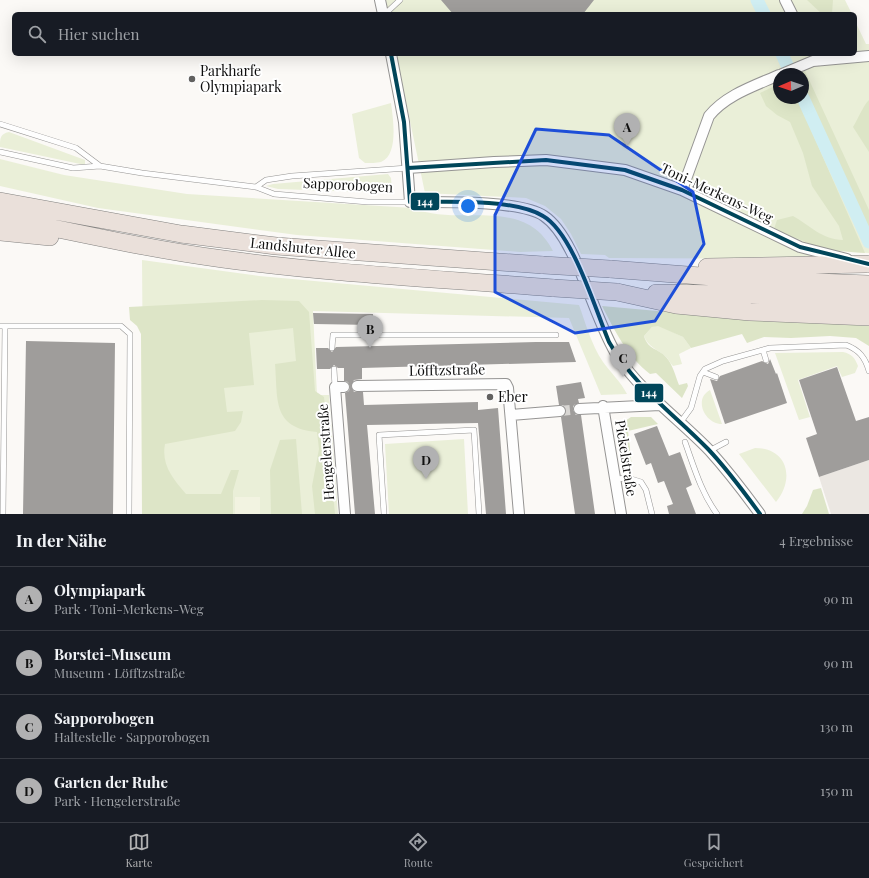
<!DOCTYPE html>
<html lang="de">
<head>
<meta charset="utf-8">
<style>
	body { margin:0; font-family:"Playfair Display",serif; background:#242831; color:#f1f3f6 }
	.compass { position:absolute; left:773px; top:68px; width:36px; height:36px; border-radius:50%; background:#171b24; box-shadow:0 4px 16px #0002; rotate:268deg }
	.you { position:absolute; left:468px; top:206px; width:14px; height:14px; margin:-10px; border:3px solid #fff; border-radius:50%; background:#1a73e8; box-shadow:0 0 0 6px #1a73e833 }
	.badge { display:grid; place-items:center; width:26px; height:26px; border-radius:50%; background:#b1b1b2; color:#111; font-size:13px; font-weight:700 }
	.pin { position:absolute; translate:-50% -33px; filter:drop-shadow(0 1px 2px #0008) }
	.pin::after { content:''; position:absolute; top:21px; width:14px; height:12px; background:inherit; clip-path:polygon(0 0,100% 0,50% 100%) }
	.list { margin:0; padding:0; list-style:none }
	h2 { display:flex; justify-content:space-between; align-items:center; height:52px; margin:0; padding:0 16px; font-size:17px }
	h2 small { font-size:13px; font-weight:400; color:#9ea1a6 }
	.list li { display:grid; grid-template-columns:26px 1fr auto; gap:12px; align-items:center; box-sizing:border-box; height:64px; padding:0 16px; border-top:1px solid #363941 }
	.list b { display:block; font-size:15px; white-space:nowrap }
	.list p { margin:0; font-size:13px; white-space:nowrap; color:#9ea1a6 }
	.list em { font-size:13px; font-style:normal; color:#9ea1a6 }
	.icon { flex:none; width:22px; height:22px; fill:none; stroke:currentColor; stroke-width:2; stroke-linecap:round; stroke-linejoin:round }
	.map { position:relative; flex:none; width:869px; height:514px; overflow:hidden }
	.search { position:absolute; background:#171b24; box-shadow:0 4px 16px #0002; left:12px; right:12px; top:12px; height:44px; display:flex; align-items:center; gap:10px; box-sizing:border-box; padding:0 14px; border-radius:6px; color:#9ea1a6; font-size:15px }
	.sheet { height:308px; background:#171b24 }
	nav { display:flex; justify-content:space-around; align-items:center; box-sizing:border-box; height:56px; border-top:1px solid #363941; background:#171b24; font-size:11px; color:#9ea1a6 }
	nav a { display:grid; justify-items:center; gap:2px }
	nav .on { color:#b1b1b2 }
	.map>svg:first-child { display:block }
	.green { fill:#eaefd8; fill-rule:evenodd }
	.forest { fill:#dde5c7 }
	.pitch { fill:#f2f3e1 }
	.plaza { fill:#ebe7e2 }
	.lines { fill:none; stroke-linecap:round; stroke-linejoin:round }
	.canal { stroke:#d0eef2; stroke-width:13 }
	.building { fill:#9f9d9b }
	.minor-tunnel { stroke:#d8d6d3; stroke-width:10; stroke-dasharray:10 5; stroke-linecap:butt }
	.service-casing { stroke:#959493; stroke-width:6 }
	.minor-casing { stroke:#959493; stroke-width:12 }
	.trunk-casing { stroke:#838280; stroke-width:18 }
	.service { stroke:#fefefe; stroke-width:5 }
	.minor { stroke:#fefefe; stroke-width:10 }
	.trunk { stroke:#eae0da; stroke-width:17 }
	.trunk-bridge-casing { stroke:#838280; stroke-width:18; stroke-linecap:butt }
	.trunk-bridge { stroke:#eae0da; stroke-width:17 }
	.bus-1-casing { stroke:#fff; stroke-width:7 }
	.bus-1 { stroke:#00465a; stroke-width:4 }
	.marked { fill:#1d4ed8; fill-opacity:0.2; stroke:#1d4ed8; stroke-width:3; stroke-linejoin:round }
	.poi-dot { fill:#626160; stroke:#fff; stroke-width:1.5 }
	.labels { text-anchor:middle; stroke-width:4; stroke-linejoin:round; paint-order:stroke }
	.poi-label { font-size:14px; fill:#0f0f0f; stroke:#fff; text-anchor:start }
	.street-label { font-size:14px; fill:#0f0f0f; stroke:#fff }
	.line-badge { stroke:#fff; stroke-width:1.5 }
	.badge-label { font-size:11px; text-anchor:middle; font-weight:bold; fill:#fff }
</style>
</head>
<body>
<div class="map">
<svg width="869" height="514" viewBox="0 0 869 514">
	<rect width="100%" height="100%" fill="#fbf9f6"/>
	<path class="green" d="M386,0H845L852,14H388Z
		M855,21L866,44H869V253L850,252L812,244L809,259L609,258L605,255L581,254L571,234L561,219L545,206L526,198L425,193L396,54H855ZM779,74H803V98H779Z
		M391,103C393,118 399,155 381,162C377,163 370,163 365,163L359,158L352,114Z
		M9,132L85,160V165L0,147C0,138 0,134 9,132Z
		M0,159L64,175L187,194L413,208C459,228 524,194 553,251L520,252L297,235L98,208L0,186Z
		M388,174L391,178L392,190L389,193L278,189L266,186L273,184Z
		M142,260L259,276L579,305C586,324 591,344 603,362C611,373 621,382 627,394L601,395L569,318L313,311L317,395H329L338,514H144Z
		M658,325L683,337L691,348L679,354L682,364L673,366C670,363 668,358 665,356C657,349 648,347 644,336L652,327Z
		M843,352C852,354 855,358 858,366L855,373L842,377L837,366L798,380L810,417L799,420L775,353Z
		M710,390L722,424C705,424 693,399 710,390Z
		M464,439L468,514H389L385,444Z
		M755,448C788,448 795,479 776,502L739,454Z"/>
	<path class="forest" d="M807,0H833L832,14H822Z
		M805,71L869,210V229L803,85V74H799Z
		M779,84V98H797L865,253L825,250L774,229L777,220L793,216C809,225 823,240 843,240L839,226L812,186L803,153L790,122L777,115L766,106L760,93Z
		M869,100V152L853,127C858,119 864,104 869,100Z
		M262,300L299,301L309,312L315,391L324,397L335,514H315L312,486L319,449L317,432C272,428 278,400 275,364L296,361L293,328L249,333L254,385L224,388L227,412L243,411L241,422L235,431L165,444C161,465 173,479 186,494H221L231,470H239L233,491V514H142L141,334L137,326L130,320L129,307Z
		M602,306L691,314L869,326V346L856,338L830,336L791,338L764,337L747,343L742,334L691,348L683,337L658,326L652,327L644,336C648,350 658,348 666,357C673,365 675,375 679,385L687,383L688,386L682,398L656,373L650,374C627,356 615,331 602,306Z
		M631,417H651L658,424L628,431L632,467H624L619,432L622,423Z
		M296,439L302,514H271L270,470L280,440Z
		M821,488L829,514H802L807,506L813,490Z"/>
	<path class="pitch" d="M235,497H260V514H235Z"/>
	<path class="plaza" d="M869,460V514H831L819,477Z"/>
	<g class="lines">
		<path class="canal" d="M757,0L764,14
			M782,54L791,74
			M803,98L869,242"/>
	</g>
	<path class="building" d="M441,0H594L583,14H453Z
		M313,313L373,314V325L314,324Z
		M26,341L115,343L113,514H23Z
		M536,342H569L576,362L362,368V379L354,380L351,386L354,392H363L364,405L478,402V410L498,408L506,514H486L478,423L367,425L375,514H355L345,393L349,391L350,387L348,382L344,381V368H338L334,365L330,369H317L316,348H328L332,352L336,347Z
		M770,359L776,374L777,373L787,403L725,424L710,379L717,381L720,376L762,361L768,364Z
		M837,367L856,421L869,417V460L819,477L806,438L817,434L799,380Z
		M581,382L585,398L578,399L579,403L573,406V410L576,415H581L595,514H575L561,417L566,414V410L563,405H559L556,386Z
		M657,426L669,456L680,452L692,485L686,488L696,514H669L667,506L673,504L664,481L658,483L651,463L646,465L634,434Z"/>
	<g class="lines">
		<path class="minor-tunnel" d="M560,411L579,409"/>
		<defs>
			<path id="service" d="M385,14L400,0
				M0,124L76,148L100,166
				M0,152L73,168L100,166L142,173L256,187L274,194L368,202H410
				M256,187L266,180L292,176L408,168
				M0,326H121L130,334L129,514
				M332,348L333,335H556
				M763,350L766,360
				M334,369L335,387
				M703,372L716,377
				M680,423L691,408L700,376L705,369L723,361L770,348L846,345C859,350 865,357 869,371
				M685,442C694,467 701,492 717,514
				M709,451L726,442
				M616,479L628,478L641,482L646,490L652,514
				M3,514L5,326
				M384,514L379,435L474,430L479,514"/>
			<path id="minor" d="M380,0L383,14
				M785,0L792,14
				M391,54L404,122L410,202C440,202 521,200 544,216C577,238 594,321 618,357C642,393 679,419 709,450C727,470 744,492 760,514
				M782,74L813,61L869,56
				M408,168L494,162L546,160L625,170L682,190L800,247L847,259
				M682,190L709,116C726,95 754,86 779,75
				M357,386L506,384L508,388L519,514
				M344,387H335L345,514
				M603,406L621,514
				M579,409L660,405
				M511,415L560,411"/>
			<path id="trunk" d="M0,201L181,234L276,246L543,265
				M0,217C74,232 148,249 223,259C332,274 444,279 554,288
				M0,232L50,237
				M707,267L866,264
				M610,269L739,279L869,284
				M617,292L676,305L750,312L869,317
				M656,293L729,294L869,300"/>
		</defs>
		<use href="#service" class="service-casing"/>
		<use href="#minor" class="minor-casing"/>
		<use href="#trunk" class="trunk-casing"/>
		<use href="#service" class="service"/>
		<use href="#minor" class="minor"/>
		<use href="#trunk" class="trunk"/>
		<defs>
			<path id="trunk-bridge" d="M543,265L610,269
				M554,288L617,292"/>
		</defs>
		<use href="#trunk-bridge" class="trunk-bridge-casing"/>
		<use href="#trunk-bridge" class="trunk-bridge"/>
		<defs>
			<path id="bus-1" d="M391,54L404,122L410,202C445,202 513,198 543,216C573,233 595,309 609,342C634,386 674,414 708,449C727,469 744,492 760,514
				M408,168L546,160L625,170L682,190L800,247L869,264"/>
		</defs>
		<use href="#bus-1" class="bus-1-casing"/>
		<use href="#bus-1" class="bus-1"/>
	</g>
	<path class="marked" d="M536,129L609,135L693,192L704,244L655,321L575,333L495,292V215Z"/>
	<g class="poi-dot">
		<circle cx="192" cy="79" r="4"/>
		<circle cx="490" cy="397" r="4"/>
	</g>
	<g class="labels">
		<g class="poi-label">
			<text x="200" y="76">Parkharfe<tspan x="200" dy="16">Olympiapark</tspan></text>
			<text x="498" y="402">Eber</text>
		</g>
		<g class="street-label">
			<text transform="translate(348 185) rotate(3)" y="5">Sapporobogen</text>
			<text transform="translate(717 193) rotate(25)" y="5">Toni-Merkens-Weg</text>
			<text transform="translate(303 248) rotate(6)" y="5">Landshuter Allee</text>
			<text transform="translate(447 370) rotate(-1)" y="5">Löfftzstraße</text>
			<text transform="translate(326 452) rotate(-94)" y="5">Hengelerstraße</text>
			<text transform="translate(626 458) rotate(81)" y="5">Pickelstraße</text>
		</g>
	</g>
	<g class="line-badge">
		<rect x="410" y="192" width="30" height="19" rx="4" fill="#00465a"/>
		<rect x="634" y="383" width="30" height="20" rx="4" fill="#00465a"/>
	</g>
	<g class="badge-label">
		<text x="425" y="206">144</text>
		<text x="649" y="397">144</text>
	</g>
</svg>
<svg class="compass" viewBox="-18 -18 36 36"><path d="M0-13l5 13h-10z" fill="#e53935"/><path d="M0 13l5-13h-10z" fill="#9ea1a6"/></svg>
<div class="you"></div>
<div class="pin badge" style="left:627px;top:146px">A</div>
<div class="pin badge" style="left:370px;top:348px">B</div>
<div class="pin badge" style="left:623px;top:377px">C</div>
<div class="pin badge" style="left:426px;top:479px">D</div>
<div class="search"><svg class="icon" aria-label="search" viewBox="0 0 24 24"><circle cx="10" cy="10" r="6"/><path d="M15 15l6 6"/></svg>Hier suchen</div>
</div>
<section class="sheet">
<h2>In der Nähe<small>4 Ergebnisse</small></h2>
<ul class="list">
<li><span class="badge">A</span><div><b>Olympiapark</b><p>Park · Toni-Merkens-Weg</p></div><em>90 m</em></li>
<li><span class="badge">B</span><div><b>Borstei-Museum</b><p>Museum · Löfftzstraße</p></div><em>90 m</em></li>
<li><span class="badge">C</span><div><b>Sapporobogen</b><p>Haltestelle · Sapporobogen</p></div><em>130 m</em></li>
<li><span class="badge">D</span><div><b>Garten der Ruhe</b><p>Park · Hengelerstraße</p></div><em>150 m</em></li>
</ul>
</section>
<nav>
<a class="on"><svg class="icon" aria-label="map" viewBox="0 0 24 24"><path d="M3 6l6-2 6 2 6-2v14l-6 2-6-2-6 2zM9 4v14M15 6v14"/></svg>Karte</a>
<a><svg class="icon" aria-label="directions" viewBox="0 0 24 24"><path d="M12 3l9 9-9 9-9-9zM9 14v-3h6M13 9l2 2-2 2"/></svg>Route</a>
<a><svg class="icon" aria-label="saved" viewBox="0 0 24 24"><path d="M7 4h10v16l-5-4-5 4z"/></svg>Gespeichert</a>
</nav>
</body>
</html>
